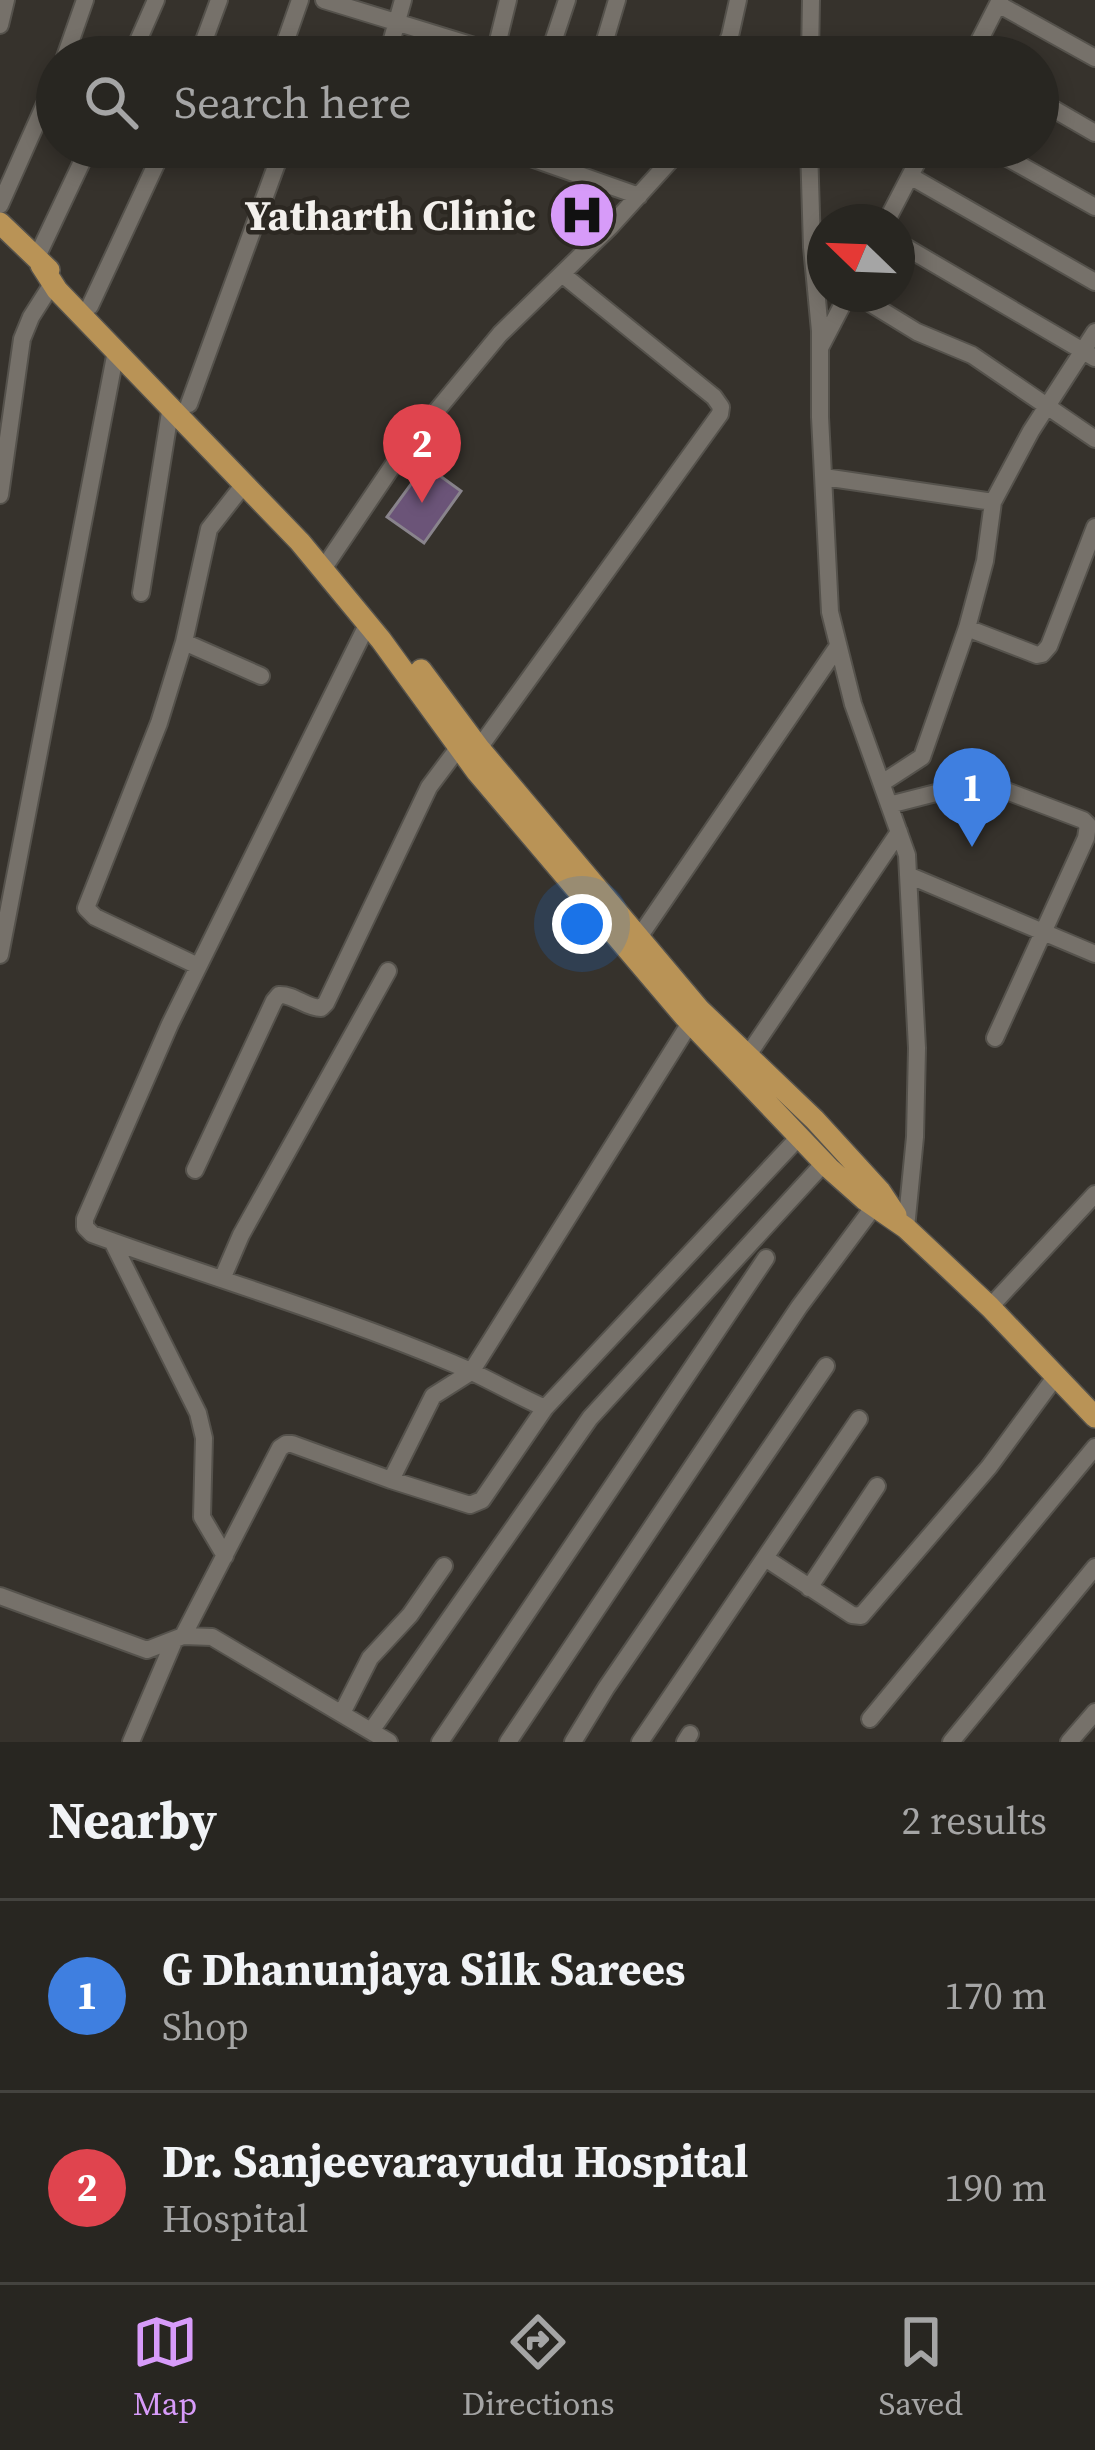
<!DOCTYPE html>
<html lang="en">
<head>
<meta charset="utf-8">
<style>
	body { margin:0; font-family:"Source Serif 4",serif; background:#302e2a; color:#f1f3f6 }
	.compass { position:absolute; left:807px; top:204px; width:108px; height:108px; border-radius:50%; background:#282621; box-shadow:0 6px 18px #0003; rotate:293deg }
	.you { position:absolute; left:582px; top:924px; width:42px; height:42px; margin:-30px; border:9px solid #fff; border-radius:50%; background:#1a73e8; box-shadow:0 0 0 18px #1a73e833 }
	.badge { display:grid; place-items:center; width:78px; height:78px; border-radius:50%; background:#d79bf9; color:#fff; font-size:39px; font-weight:700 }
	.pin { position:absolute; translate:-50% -99px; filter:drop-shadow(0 3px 6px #0008) }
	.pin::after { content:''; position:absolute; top:63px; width:42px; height:36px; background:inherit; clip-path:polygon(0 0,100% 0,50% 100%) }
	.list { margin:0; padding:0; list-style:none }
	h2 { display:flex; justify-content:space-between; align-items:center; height:156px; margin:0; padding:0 48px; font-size:51px }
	h2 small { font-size:39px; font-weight:400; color:#a5a5a5 }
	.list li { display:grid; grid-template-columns:78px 1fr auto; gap:36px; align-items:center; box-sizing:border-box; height:192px; padding:0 48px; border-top:3px solid #44433f }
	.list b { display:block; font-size:45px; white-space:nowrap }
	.list p { margin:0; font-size:39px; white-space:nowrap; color:#a5a5a5 }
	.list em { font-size:39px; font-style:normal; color:#a5a5a5 }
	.icon { flex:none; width:66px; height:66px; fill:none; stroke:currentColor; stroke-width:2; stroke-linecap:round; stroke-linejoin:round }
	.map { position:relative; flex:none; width:1095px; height:1742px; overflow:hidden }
	.search { position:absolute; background:#282621; box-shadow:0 6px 18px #0003; left:36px; right:36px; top:36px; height:132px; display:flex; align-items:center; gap:30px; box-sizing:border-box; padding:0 42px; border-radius:66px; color:#a5a5a5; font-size:45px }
	.sheet { height:540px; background:#282621 }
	nav { display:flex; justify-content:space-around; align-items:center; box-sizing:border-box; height:168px; border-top:3px solid #44433f; background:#282621; font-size:33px; color:#a5a5a5 }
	nav a { display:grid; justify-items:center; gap:6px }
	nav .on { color:#d79bf9 }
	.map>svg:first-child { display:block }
	.building { fill:#6b5478; stroke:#89848c; stroke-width:3 }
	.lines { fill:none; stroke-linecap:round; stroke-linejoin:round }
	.minor-casing { stroke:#55524c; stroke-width:20 }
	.major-casing { stroke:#55524c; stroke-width:24 }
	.minor { stroke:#76716a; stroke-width:16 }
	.major { stroke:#b99356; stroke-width:21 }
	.labels { text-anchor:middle; stroke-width:9; stroke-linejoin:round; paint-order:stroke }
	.poi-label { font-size:42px; font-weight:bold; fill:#f3f0ec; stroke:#2c2822; text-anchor:end }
</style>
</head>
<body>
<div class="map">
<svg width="1095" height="1742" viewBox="0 0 1095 1742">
	<rect width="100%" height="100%" fill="#36322c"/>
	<path class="building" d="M579,192L603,215L585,235L560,212Z
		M425,465L461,491L424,543L387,517Z"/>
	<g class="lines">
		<defs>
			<path id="minor" d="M324,0L510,57
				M998,4L1095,58
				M0,25L6,0
				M65,57L85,0
				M131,57L156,0
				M198,57L219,0
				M280,57L300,0
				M387,57L403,0
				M494,57L508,0
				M548,57L567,0
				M600,57L617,0
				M721,57L730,36L738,0
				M810,57L811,0
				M971,57L1000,0
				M1038,100L1095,133
				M419,147L451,158L460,154L464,147
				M500,147L639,196
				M809,147L812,247L820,331V417L830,612L853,704L907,855L917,1048L915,1137L906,1228
				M988,147L1095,207
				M910,176L1095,282
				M0,205L57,77
				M886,222L925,147
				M897,242L1095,358
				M36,259L89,147
				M855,294L917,332L972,355L1095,439
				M90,306L164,147
				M821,346L848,294
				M189,404L283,147
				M824,477L993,502
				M0,495L22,339L31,317L52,284
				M323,569L400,455L500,334L610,227L670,161L678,147
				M141,593L171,406
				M368,623L170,1024L85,1219V1227L92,1234C212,1278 335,1314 452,1363C484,1376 513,1394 545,1408
				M967,628L1037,655L1042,654L1049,646L1095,527
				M184,642L261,676
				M479,748L720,414L721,407L714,397L562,274
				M882,783L922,757L967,628L985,561L993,502L1031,431L1095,332
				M889,805L975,783L988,784L1083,820L1088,825L1086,838L995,1038
				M908,875L1095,954
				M633,946L838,646
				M0,955L116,351
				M198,966L95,917L86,908L159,723L184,642L209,529L245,483
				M748,1055L899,832
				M195,1170L274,1001L279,995C294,994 306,1008 321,1008L326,1003L429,787L459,747
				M112,1241L198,1413L204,1438L202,1517L225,1556
				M222,1279L241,1235L388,971
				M990,1307L1095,1194
				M391,1480L433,1396L471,1372L690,1023
				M765,1558L852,1615L861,1616L989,1467L1056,1376
				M809,1588L877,1486
				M0,1596L147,1650L183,1636L212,1637L389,1742
				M183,1636L280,1448L286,1444H292L391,1480L470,1505L482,1500L545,1408L799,1137
				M342,1713L370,1658L410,1615L444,1566
				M870,1719L1095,1447
				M371,1731L590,1418L824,1163
				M131,1742L174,1641
				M440,1742L766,1258
				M508,1742L799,1307L875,1205
				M573,1742L606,1688L826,1366
				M640,1742L859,1419
				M685,1742L690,1734
				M951,1742L1095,1567
				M1069,1742L1095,1712"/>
			<path id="major" d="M0,223L49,270
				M41,265L57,290L300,542L381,640L477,772L685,1017L829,1168L864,1199L906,1228L990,1307L1095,1417
				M421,670L479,748L699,1009L815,1120L880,1191L896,1215"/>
		</defs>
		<use href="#minor" class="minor-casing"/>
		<use href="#major" class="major-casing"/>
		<use href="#minor" class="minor"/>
		<use href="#major" class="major"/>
	</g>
	<defs>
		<symbol id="hospital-disc" viewBox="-11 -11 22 22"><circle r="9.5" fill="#d79bf9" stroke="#2c2822"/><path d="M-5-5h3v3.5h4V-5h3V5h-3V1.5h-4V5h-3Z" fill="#111"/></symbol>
	</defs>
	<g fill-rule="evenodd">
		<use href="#hospital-disc" x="544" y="177" width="76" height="76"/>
	</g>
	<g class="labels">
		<g class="poi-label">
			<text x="536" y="230">Yatharth Clinic</text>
		</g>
	</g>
</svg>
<svg class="compass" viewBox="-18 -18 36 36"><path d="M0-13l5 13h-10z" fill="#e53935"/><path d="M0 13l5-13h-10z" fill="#a5a5a5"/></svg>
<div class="you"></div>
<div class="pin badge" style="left:972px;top:847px;background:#3f7fe0">1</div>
<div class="pin badge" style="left:422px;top:503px;background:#e0444e">2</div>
<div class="search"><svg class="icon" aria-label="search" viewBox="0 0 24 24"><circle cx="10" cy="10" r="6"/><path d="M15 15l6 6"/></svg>Search here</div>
</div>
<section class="sheet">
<h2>Nearby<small>2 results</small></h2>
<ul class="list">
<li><span class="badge" style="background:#3f7fe0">1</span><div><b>G Dhanunjaya Silk Sarees</b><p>Shop</p></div><em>170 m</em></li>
<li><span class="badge" style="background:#e0444e">2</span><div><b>Dr. Sanjeevarayudu Hospital</b><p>Hospital</p></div><em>190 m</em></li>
</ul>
</section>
<nav>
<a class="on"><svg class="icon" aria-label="map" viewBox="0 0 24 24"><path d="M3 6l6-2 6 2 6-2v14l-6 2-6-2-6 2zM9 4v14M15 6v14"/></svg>Map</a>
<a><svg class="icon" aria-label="directions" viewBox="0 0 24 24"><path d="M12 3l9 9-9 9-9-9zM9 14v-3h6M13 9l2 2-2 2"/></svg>Directions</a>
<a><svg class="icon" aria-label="saved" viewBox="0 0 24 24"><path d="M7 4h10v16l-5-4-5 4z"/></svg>Saved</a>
</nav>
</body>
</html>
